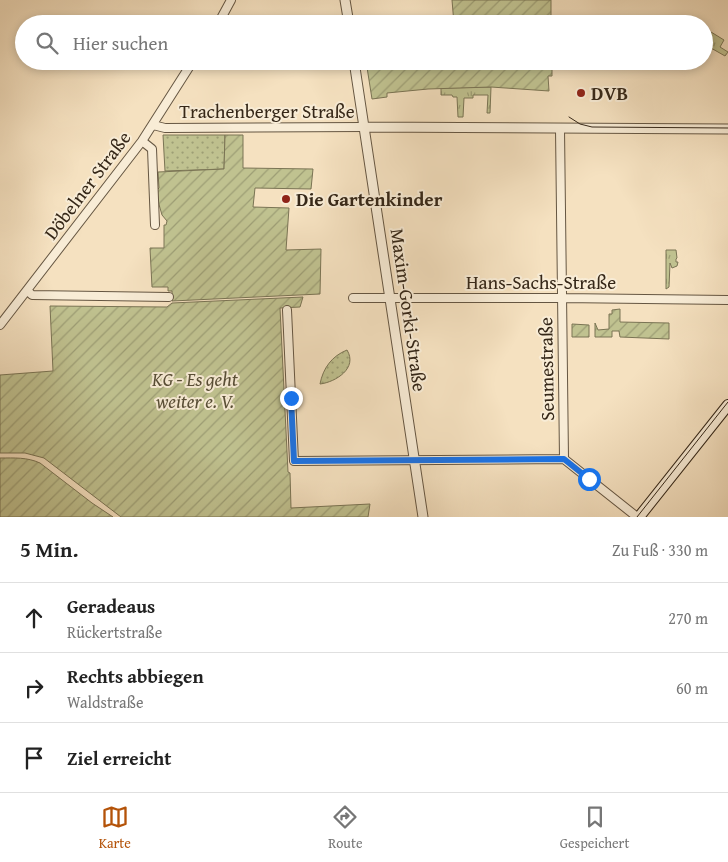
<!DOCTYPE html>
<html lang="de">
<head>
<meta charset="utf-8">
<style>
	body { margin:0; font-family:"Gentium Book Plus",serif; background:#f6f6f6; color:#222 }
	.stop { position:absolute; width:15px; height:15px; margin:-11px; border:4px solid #1a73e8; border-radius:50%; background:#fff }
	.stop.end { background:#1a73e8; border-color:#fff; box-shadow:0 1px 5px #0008 }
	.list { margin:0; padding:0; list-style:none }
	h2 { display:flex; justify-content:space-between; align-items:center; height:65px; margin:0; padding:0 20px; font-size:21px }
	h2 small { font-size:16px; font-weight:400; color:#767676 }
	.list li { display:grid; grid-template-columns:32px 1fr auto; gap:15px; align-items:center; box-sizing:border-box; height:70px; padding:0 20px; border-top:1px solid #e0e0e0 }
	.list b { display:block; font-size:19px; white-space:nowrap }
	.list p { margin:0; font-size:16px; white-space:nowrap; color:#767676 }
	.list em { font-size:16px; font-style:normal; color:#767676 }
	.icon { flex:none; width:28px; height:28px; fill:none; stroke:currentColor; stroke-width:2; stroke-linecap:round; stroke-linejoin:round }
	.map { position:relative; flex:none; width:728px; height:517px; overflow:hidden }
	.search { position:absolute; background:#fff; box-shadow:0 2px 8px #0003; left:15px; right:15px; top:15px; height:55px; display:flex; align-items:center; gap:12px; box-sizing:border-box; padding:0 18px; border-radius:28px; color:#767676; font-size:19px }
	.sheet { height:275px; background:#fff }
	nav { display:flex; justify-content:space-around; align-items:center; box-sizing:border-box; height:70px; border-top:1px solid #e0e0e0; background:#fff; font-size:14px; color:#767676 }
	nav a { display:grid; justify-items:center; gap:2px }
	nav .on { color:#b45309 }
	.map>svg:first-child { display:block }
	.grass { fill:url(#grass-tufts); stroke:#7a7454 }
	.park { fill:url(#park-dots); stroke:#7a7454 }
	.garden { fill:url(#garden-furrows); stroke:#7a7454 }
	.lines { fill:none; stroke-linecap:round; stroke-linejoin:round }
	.minor-casing { stroke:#655642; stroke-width:10 }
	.tertiary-casing { stroke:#655642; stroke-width:11 }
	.secondary-casing { stroke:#352718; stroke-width:12 }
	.minor { stroke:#f8ecd6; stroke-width:8 }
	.tertiary { stroke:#f8ecd6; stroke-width:9 }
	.secondary { stroke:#f8ecd6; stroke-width:10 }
	.tram { stroke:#352718; stroke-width:1 }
	.route { stroke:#1a73e8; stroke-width:6 }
	.poi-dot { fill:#8f2418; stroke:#f8ecd6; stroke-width:2 }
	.labels { text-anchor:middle; stroke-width:4; stroke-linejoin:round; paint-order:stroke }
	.poi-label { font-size:19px; font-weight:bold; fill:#352718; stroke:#f8ecd6; text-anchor:start }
	.street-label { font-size:19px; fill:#352718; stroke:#f8ecd6 }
	.park-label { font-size:19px; font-style:italic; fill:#584e36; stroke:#f8ecd6 }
</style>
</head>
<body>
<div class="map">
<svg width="728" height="517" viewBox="0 0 728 517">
	<defs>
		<pattern id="grass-tufts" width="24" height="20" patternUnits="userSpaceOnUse" patternTransform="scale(1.25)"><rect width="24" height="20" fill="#c0c290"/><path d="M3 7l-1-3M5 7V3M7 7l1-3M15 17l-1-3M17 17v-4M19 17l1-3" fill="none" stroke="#9d9e75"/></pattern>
		<pattern id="park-dots" width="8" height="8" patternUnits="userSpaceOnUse" patternTransform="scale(1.25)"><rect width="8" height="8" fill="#c0c290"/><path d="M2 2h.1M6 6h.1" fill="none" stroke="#9d9e75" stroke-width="1.8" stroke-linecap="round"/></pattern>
		<pattern id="garden-furrows" width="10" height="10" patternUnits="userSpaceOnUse" patternTransform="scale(1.25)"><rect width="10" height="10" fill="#c0c290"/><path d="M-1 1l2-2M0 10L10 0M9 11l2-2" fill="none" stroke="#9d9e75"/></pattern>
	</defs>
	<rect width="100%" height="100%" fill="#f5e1c0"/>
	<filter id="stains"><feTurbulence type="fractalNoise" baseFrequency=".004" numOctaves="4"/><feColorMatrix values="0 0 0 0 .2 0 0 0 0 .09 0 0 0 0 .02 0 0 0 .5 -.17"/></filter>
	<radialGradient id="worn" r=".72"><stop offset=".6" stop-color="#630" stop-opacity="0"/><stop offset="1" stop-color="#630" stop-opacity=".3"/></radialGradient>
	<path class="grass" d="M711,32L724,40L720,47L728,52L725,56L711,48L708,54L704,52V43Z
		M491,87L490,113H487L488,95H473V98H464L463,117H458L457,97H453L452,95H441V88Z
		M666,250H676L677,258L676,259V262H678L677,266L672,268L670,263L669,287L666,289Z"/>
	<path class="park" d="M163,135H225L224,169L165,171Z
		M347,350C358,368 336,382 320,384C323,368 332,356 347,350Z"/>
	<path class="garden" d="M452,0H551V24H454Z
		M366,61H552V76H548L549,91L491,87L428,89L387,93V97L372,99Z
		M225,135H243V168L313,169L311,189L255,188L253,207L289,208L286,250L321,249L320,294L172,301V291H168V287H152L150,248H164V225H166L167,221L162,215L156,194L157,190L159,188L158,172L224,169Z
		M303,297L300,307L280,308L288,472L290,473L291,508L370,504L368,517H121L44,458L25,453H0V375L53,371L50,306L167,307L172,303Z
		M620,309V322L669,323V339L620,337L619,331H612V337H595V323L598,330L609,329V314H612V310Z
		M572,324L589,325V337H572Z
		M0,458C14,458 27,457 40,463L92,503L113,517H0Z"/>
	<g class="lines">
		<defs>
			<path id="minor" d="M218,24L231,0
				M153,125L165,128L364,127
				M560,129L564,459
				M142,141L152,149L155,225
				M27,290L32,295L169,297
				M353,298H562L728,300
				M287,310L294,461L564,459L637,517
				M0,325L142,141L193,61"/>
			<path id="tertiary" d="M345,0L349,24
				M354,61L423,517
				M364,127L728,129"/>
			<path id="secondary" d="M639,517L728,405"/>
		</defs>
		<use href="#minor" class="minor-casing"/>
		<use href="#tertiary" class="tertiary-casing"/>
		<use href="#secondary" class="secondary-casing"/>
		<use href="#minor" class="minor"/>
		<use href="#tertiary" class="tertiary"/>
		<use href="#secondary" class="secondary"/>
		<path class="tram" d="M569,117L580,124L592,127L728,128
			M637,517L728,402"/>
	</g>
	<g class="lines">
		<path class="route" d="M291,398L294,461L564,459L589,479"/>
	</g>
	<g class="poi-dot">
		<circle cx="581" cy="93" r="5"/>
		<circle cx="286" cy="199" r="5"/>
	</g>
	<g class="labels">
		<g class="poi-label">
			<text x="591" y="100">DVB</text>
			<text x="296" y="206">Die Gartenkinder</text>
		</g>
		<g class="street-label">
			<text x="267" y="118">Trachenberger Straße</text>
			<text transform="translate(87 185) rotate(-53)" y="7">Döbelner Straße</text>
			<text x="541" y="289">Hans-Sachs-Straße</text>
			<text transform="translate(409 310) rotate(82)" y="7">Maxim-Gorki-Straße</text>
			<text transform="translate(546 369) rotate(-91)" y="7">Seumestraße</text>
		</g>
		<g class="park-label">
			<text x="195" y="386">KG - Es geht<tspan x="195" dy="22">weiter e. V.</tspan></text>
		</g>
	</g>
	<rect width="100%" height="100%" filter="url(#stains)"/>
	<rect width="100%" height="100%" fill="url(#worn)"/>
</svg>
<div class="stop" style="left:589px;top:479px"></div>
<div class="stop end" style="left:291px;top:398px"></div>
<div class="search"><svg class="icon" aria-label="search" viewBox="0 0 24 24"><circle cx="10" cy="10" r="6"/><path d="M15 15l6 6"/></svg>Hier suchen</div>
</div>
<section class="sheet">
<h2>5 Min.<small>Zu Fuß · 330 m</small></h2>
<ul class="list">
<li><svg class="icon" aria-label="ahead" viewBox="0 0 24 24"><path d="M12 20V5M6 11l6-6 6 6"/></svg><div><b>Geradeaus</b><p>Rückertstraße</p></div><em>270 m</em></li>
<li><svg class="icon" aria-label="right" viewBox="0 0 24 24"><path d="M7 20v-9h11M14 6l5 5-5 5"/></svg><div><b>Rechts abbiegen</b><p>Waldstraße</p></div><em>60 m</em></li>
<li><svg class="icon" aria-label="arrive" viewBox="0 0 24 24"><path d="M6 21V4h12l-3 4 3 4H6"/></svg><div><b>Ziel erreicht</b></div></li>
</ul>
</section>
<nav>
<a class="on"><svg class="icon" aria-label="map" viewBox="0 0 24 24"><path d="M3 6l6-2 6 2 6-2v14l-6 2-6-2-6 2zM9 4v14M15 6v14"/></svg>Karte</a>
<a><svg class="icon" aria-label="directions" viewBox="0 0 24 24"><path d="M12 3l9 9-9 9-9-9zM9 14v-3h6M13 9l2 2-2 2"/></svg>Route</a>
<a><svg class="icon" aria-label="saved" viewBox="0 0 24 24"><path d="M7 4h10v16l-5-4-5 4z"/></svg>Gespeichert</a>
</nav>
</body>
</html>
